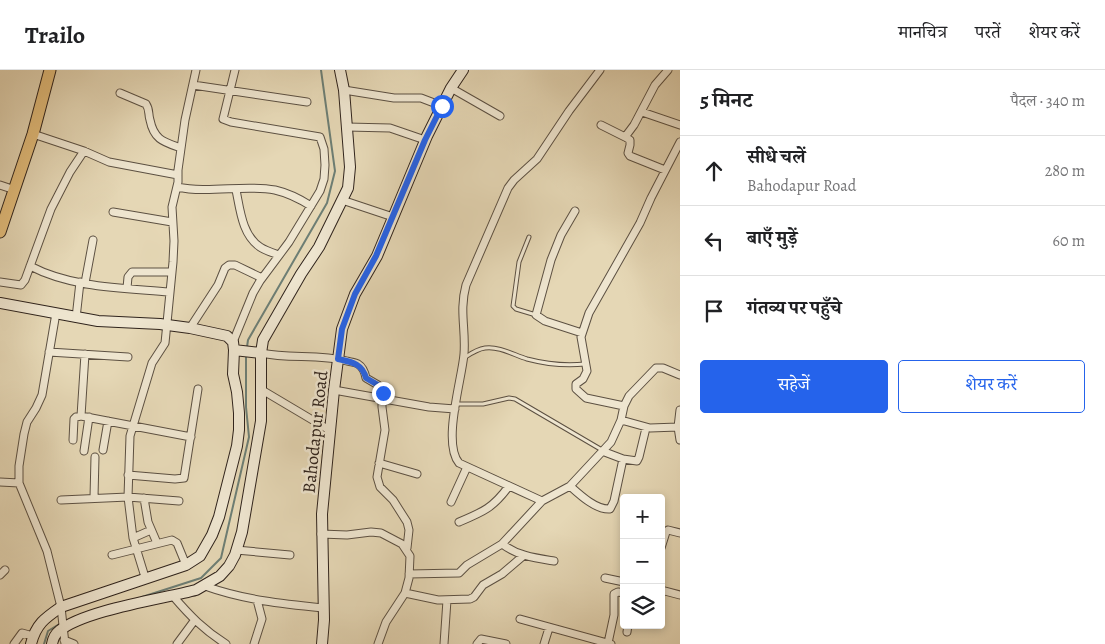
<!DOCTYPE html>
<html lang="hi">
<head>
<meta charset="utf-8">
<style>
	body { margin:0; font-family:Alegreya,"Noto Serif Devanagari",serif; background:#f6f6f6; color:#202124 }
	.controls { position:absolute; right:15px; bottom:15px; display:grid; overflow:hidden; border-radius:5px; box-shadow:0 2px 8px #0003 }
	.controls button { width:45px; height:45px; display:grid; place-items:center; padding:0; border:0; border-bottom:1px solid #e0e0e0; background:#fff; color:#202124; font:25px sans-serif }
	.stop { position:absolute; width:15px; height:15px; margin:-11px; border:4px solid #2563eb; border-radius:50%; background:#fff }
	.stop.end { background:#2563eb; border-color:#fff; box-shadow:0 1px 5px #0008 }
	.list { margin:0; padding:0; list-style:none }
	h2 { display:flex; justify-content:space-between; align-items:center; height:65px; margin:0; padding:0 20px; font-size:21px }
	h2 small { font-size:16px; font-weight:400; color:#757577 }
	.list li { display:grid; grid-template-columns:32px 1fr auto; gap:15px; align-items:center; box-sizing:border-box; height:70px; padding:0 20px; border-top:1px solid #e0e0e0 }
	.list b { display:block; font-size:19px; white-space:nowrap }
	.list p { margin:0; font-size:16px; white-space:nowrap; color:#757577 }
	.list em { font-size:16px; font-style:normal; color:#757577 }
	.actions { display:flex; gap:10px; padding:15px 20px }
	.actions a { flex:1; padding:11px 0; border:1px solid #2563eb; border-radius:5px; text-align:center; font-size:18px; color:#2563eb }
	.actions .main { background:#2563eb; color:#fff }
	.icon { flex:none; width:28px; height:28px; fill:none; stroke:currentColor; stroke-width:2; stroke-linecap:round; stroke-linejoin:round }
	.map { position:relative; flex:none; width:680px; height:574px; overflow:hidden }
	header { display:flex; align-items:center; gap:30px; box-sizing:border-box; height:70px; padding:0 25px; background:#fff; border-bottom:1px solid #e0e0e0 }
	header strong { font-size:24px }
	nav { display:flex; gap:28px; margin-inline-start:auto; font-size:18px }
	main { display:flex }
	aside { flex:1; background:#fff }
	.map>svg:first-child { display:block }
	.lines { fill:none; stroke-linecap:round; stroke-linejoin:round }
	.stream { stroke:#6d7e74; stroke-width:2 }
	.lane-casing { stroke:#5c5042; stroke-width:5 }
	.street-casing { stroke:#5c5042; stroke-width:9 }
	.secondary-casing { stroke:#2f231c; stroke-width:12 }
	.primary-casing { stroke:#2f231c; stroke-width:13 }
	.lane { stroke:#eee5cf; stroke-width:3 }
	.street { stroke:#eee5cf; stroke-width:7 }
	.secondary { stroke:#eee5cf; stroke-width:10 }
	.primary { stroke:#e2bc7a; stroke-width:11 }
	.route { stroke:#2563eb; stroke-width:6 }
	.labels { text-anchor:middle; stroke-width:5; stroke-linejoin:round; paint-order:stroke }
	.street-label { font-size:18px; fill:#2f231c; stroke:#eee5cf }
</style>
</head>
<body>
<header>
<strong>Trailo</strong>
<nav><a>मानचित्र</a><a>परतें</a><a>शेयर करें</a></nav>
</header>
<main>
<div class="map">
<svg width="680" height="574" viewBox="0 0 680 574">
	<rect width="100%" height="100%" fill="#e5d7b5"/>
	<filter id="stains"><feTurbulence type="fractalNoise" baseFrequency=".004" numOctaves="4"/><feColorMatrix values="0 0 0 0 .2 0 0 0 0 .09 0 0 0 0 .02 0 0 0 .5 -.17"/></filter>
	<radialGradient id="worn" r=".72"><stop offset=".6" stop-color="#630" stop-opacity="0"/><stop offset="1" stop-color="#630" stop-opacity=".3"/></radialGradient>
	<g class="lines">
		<path class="stream" d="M247,277L248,270L327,133L335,101L321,0
			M142,527L201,508L221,488L249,367L246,337V284
			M44,574L48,561L61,553"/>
		<defs>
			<path id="lane" d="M529,167L519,192L513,236L516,239L536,245
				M464,288C470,284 477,279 485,278C499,276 514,285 527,289C546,294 566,296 585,294
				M456,334H483L509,328L515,329L602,380"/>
			<path id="street" d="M193,15L307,32
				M451,18L500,46
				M344,20L394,28H421L442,36
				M120,23L146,34C150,40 148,44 150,50C154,70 164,72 181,78
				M642,42L680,55
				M601,55L625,67
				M347,57L390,58L425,70
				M33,64L84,81
				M665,100L630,86L628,83L630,75V70L625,67L634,55L655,15L668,0
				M0,115L15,120
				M177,117C210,124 244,114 275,120C288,123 300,129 311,136
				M236,120C240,139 242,165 260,177C266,181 273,183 279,185
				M342,130L393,147
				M575,141L561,165L551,190L536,245L545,251L582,263
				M113,142L172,152
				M30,196C72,218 123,218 169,222
				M0,212L21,215L25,210L51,139L70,102L84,81L109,92L178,105
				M85,213L93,170
				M127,218L128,207L132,202H172
				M56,243L42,325L36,338L27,352L24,364L19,396V413L47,481L61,537L65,574
				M76,248L80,212
				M190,258L218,215L225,198L229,195H235L262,208
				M233,272L253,223L260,211L289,172L320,121L324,109L325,95L324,79L320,67L231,52L223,49L235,0
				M49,282L128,287
				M261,283C289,289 318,284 347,291C350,292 355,292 358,294C363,297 365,303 366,308L378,315L382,320V337L385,360L377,407L380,417L393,430L407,452L409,460L407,478
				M262,320L331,361
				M334,320L429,337L455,339
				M624,336L586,328L576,319V314L583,309L587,301L581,267L589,243L640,153L651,128L680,72
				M680,340L678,357L680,370
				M81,346L85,284
				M621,350L650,358L678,357
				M73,370L74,349L76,347L81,346L191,367
				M103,380L108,351
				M84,381L89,347
				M602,381L623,389L637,391L639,387L646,358
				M379,393L417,404
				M128,405L175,409L184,408L198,319
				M0,412L19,413
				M570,416C580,425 596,440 610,439L614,431L623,389
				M94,427L95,387
				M144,428L148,452L157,473
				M61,430L128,427L179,431
				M542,431L459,393C442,373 462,309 464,284C466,259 459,241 466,215L508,118L514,110L537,89L569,41L600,0
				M451,432L467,397
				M459,452C483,442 493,438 509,416
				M321,464L347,465L371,462L381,463L402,474L410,486L409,508L405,523L386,552L378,574
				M133,468L151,460
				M502,474C518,486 535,488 554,491
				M661,478L666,462L668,460L680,463
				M236,480L290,485
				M112,485L172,470L177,473L186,495
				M409,504L459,503L467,495L502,474L542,431L570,416L611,372L621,350L624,336L629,326L656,298H663L680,305
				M0,505L5,500
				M145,507L133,468L128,427L130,366L152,293L165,273L173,192L174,171L172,137L178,112V100L185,50L196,0
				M605,508L624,512
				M205,516C244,530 283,534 323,538
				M661,520L680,525
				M405,523L438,530L470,529L474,527L483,515L502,504L523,486
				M173,526C190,546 204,560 226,574
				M520,549L611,574
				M627,562L628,555
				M64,570L74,574
				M608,573L614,545V524L618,522L624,523
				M14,574L22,563L33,566
				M177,574L194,551
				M254,574L262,549L257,530
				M444,574L447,530
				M477,574L481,569L506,574
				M544,574L549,558"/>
			<path id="secondary" d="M0,233L98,251L160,254L190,258L227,266L233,272L234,280L233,304L237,322L239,343V360L237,376L219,447L212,465L200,486L186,495L61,537C45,548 36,554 31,574
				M234,280L261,283
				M52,574C53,569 55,564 59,561C85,540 162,529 196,520L220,506L229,496L235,485L242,462L261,351V283L263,270L301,204L319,177L348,118L350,97L344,20L340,0
				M322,574L324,550L322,444L334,320L342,259L355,224L377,186L427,66L451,18L463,0"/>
			<path id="primary" d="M0,162L33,64L50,0"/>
		</defs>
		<use href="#lane" class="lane-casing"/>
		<use href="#street" class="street-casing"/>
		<use href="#secondary" class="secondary-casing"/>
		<use href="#primary" class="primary-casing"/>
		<use href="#lane" class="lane"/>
		<use href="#street" class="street"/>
		<use href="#secondary" class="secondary"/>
		<use href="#primary" class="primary"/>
	</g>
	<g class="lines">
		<path class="route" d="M383,323L378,315L366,308C362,293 351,292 338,289L342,259L355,224L376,186L425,70L442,36"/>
	</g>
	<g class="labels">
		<g class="street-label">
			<text transform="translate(315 362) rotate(-84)" y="6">Bahodapur Road</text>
		</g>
	</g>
	<rect width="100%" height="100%" filter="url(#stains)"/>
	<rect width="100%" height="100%" fill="url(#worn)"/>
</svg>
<div class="controls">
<button>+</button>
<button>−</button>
<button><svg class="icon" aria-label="layers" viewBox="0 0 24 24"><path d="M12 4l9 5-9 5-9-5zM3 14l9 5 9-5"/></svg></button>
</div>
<div class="stop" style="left:442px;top:36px"></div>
<div class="stop end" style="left:383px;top:323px"></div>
</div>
<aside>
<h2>5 मिनट<small>पैदल · 340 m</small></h2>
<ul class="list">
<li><svg class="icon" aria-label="ahead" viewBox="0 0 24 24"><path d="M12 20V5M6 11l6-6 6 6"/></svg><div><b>सीधे चलें</b><p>Bahodapur Road</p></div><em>280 m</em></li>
<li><svg class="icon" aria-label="left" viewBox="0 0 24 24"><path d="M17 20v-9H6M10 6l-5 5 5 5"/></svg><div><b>बाएँ मुड़ें</b></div><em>60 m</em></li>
<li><svg class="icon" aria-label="arrive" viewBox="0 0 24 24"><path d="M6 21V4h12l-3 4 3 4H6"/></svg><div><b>गंतव्य पर पहुँचे</b></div></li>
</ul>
<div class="actions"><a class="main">सहेजें</a><a>शेयर करें</a></div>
</aside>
</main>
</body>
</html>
